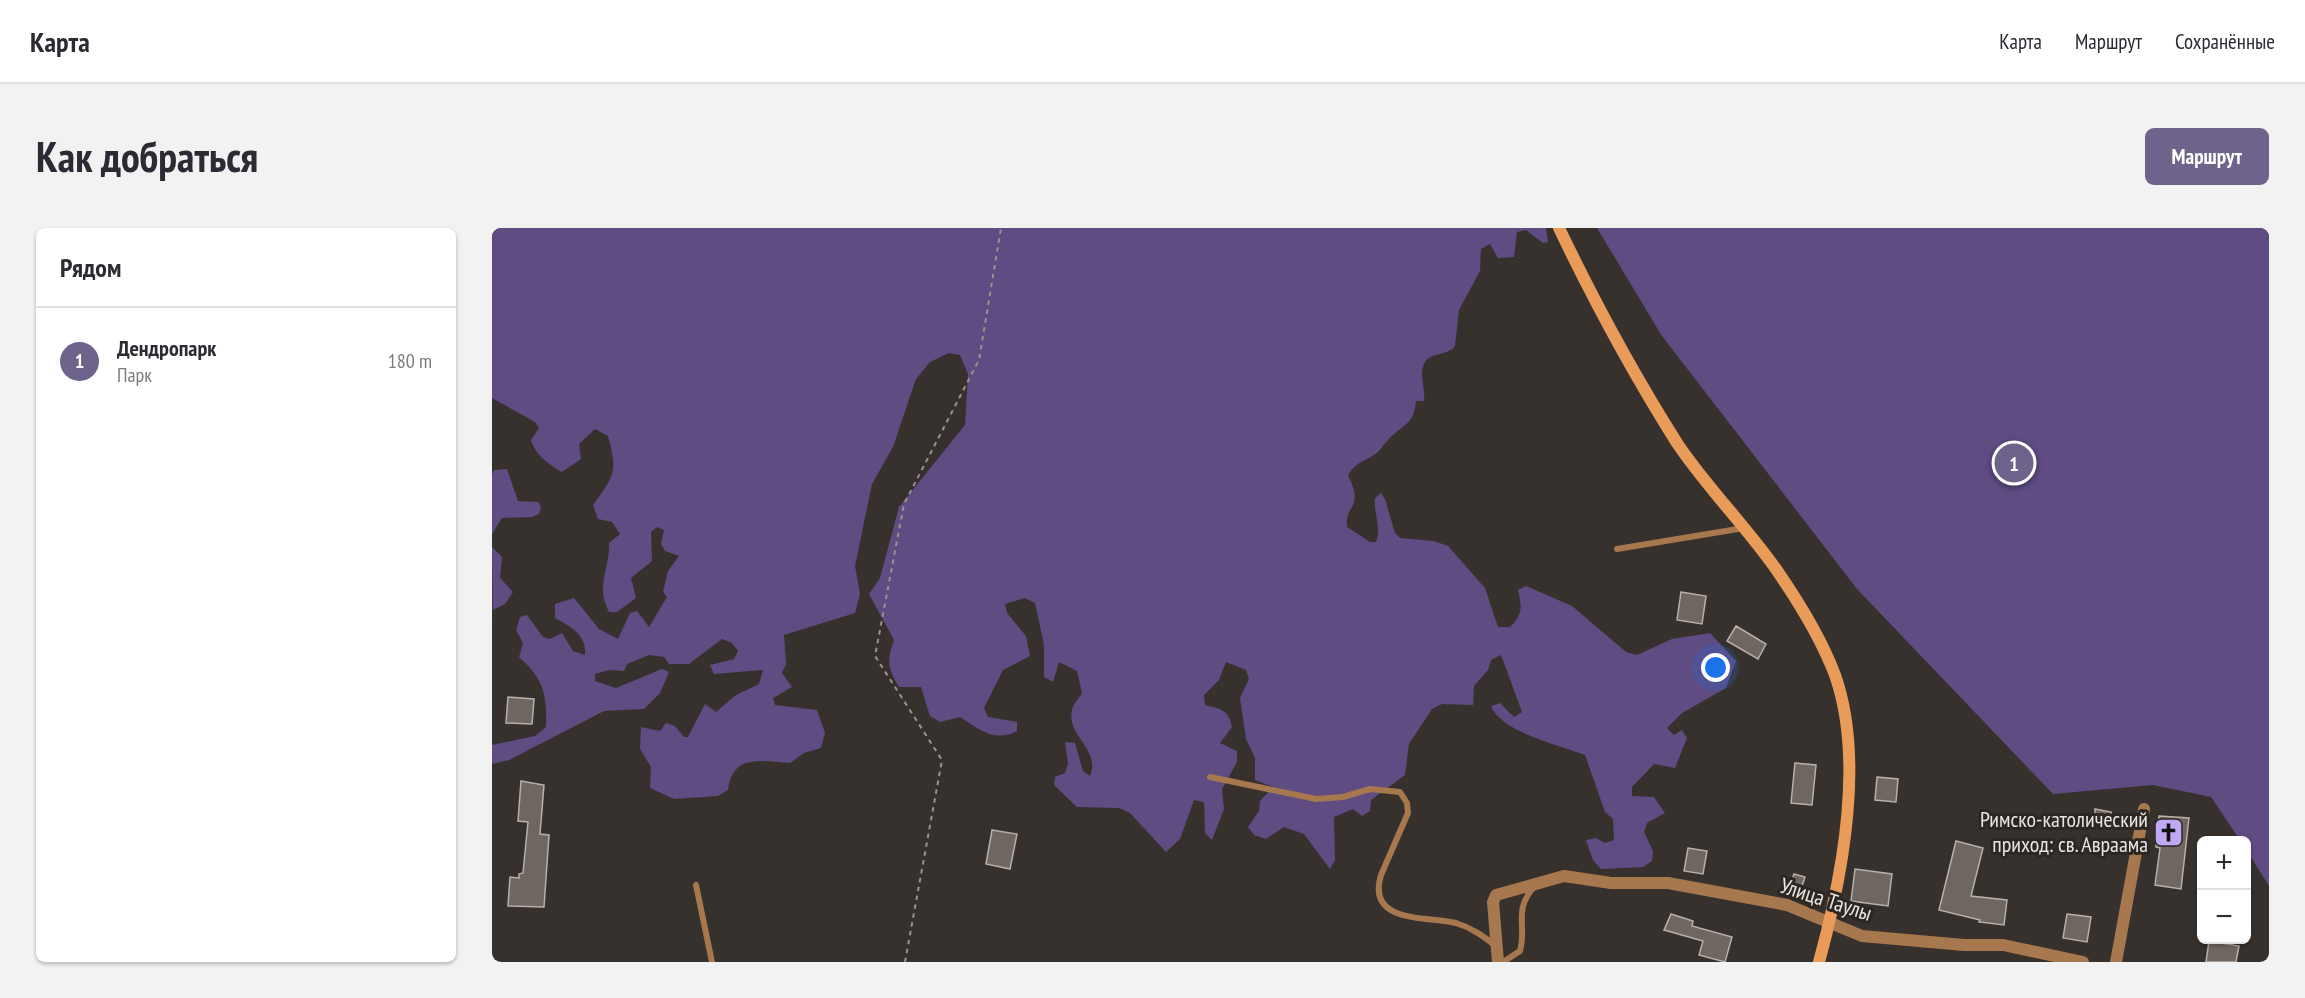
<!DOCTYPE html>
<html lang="ru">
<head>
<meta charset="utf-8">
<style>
	body { margin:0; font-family:"PT Sans Narrow",sans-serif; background:#f2f2f3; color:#2b2b33 }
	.controls { position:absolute; right:18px; bottom:18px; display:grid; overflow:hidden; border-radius:9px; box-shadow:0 2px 4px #0004 }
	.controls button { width:54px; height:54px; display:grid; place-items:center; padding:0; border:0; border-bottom:2px solid #e1e1e2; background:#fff; color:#2b2b33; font:30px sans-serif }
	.you { position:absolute; left:1224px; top:440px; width:21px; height:21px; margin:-15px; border:4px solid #fff; border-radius:50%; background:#1a73e8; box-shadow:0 0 0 9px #1a73e833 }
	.badge { display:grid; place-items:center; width:39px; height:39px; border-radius:50%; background:#6e638a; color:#fff; font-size:20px; font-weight:700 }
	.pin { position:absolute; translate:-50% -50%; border:3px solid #fff; box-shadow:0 2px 6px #0006 }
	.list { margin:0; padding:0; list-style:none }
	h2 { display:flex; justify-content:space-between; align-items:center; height:78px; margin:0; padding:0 24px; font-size:26px }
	h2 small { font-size:20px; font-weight:400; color:#7c7c81 }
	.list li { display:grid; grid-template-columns:39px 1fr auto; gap:18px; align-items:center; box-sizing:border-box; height:108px; padding:0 24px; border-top:2px solid #e1e1e2 }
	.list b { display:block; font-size:22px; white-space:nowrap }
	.list p { margin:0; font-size:20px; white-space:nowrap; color:#7c7c81 }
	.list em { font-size:20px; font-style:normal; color:#7c7c81 }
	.map { position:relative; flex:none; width:1777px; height:734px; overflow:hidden; border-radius:9px }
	header { display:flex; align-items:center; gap:36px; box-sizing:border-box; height:84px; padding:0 30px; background:#fff; border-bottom:2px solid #e1e1e2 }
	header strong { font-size:28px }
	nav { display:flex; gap:33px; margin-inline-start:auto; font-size:21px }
	.intro { display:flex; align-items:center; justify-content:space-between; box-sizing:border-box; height:144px; padding:0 36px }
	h1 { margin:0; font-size:42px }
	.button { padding:15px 27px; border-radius:9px; background:#6e638a; color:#fff; font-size:21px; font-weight:700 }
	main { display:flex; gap:36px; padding:0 36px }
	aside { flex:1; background:#fff; border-radius:9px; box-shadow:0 2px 4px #0004 }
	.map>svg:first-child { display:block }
	.green { fill:#5e4c83 }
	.building { fill:#6d6661; stroke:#b7b0ab; stroke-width:1.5 }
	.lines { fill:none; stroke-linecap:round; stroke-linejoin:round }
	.path { stroke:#999490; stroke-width:2; stroke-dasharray:4.5 4.5; stroke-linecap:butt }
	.lane { stroke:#a7774e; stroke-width:6 }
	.street { stroke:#a7774e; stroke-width:12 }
	.secondary { stroke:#e99c59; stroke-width:12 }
	.labels { text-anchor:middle; stroke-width:6; stroke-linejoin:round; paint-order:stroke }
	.poi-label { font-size:22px; fill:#e9e5e2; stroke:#2d2723; text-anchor:end }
	.street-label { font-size:22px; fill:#e9e5e2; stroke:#2d2723 }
</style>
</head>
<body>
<header>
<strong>Карта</strong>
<nav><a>Карта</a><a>Маршрут</a><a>Сохранённые</a></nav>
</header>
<div class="intro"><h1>Как добраться</h1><a class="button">Маршрут</a></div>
<main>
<aside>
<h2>Рядом<small></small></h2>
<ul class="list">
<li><span class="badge">1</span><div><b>Дендропарк</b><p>Парк</p></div><em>180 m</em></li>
</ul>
</aside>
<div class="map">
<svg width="1777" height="734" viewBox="0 0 1777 734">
	<rect width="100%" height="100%" fill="#37312d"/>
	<path class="green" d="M0,0H1054L1056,14L1051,15L1034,2L1025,4L1022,29L1006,30L998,16L989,21L988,43L967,82L963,118C956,128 939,124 933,134C926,146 934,161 932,173H924C922,198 910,196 895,213C892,216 889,221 886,224C873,234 866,232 856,247C873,282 852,276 855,299L878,314H884C890,300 881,285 883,270L889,265L893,271L903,305L908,310L942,313L956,318L993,360L1006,399H1018C1031,386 1030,379 1026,362L1034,358L1080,378L1134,424L1145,427L1180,411L1218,405L1244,433L1234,460L1190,485L1175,500L1182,507L1190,502L1195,510L1183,540L1162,536L1140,559V568L1162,569L1173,585L1155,595L1152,604L1161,623L1160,633L1151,639L1109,641L1101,632L1094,612L1104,610L1113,615L1122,612L1121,591L1113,584L1093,527C1067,517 1009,504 999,478L1008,475L1022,489L1030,484L1009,427L999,432L996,442L982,458L981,477L950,476L940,481L917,516L913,547L879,572L878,583L870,588L861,581L842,589L843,632L838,641L812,606L792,599L774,611L762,607L756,599L767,583L768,573L781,559L763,552V530L754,511L748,470L757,451L754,442L734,434L727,452L712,467L713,477C729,481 737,482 740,499L728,515L745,523V534L730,561L732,581L720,612L713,605L712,574L702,572L688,611L674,624L638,585L627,580L585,579L562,557L563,549L573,545L576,535L573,514L583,515L591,543L598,548C609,521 574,508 580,482C581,476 587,470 590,465L585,443L567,434L561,454L552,449V417L543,375L533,370L513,376L515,385L534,408L538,428L511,442L492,480L496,489L525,494V503C503,515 486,501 468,489L448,494L438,488L429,459H407C395,440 395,432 402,412L377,366L388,350L407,279L473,197L476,146L468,127L457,125L438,134L424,151L401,219L380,256L363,338L368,366L363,385L292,407L294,436L290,445L300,459L281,470L283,477L325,482L333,505L329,520L312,525L298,535C269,533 241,525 236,562L226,568L182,571L158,560L159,539L148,521L149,499L168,503L174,495L183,498L192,509H196L213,476L224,484L244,467L267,456L271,442L222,446L218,437L242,431L246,423L240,415L230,411L197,436H177L172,429L157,427L135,436L132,443L117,442L103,446V453L124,460L170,441L177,444L168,465L152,481L112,483L17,532L0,536V517L43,508L54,499C55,467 52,451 27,429L31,415L24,402L28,389L35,387L51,409L58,411L70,405L81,423L93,427C95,407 78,398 63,390V376L82,370L107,401L126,411L138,385L145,383L157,399L175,369L171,364L176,343L187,328L173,323L169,316L172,302L165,299L159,304L160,333L139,350L144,370L125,384H117C103,357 118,342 117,315L128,306L120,294L106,291L101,277C122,248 126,244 116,208L103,201L87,216L89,231L70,244C58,237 43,227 39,212L47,200L43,194L0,170Z
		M1105,0H1777V658L1755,623L1754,612H1748L1719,569L1661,557L1561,566L1365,361L1170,108Z
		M15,241L26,273L46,274L49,279L47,286L40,289L10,290L0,306V246L2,242Z
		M0,319L10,329L8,350L21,364L13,376L1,382V395Z"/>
	<path class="building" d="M1189,364L1214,368L1210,396L1185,392Z
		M1244,398L1274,416L1266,431L1235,413Z
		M16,469L42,471L40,496L14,495Z
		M1303,535L1324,537L1320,577L1299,575Z
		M1385,549L1406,551L1404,574L1383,572Z
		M29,553L52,557L48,606L57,607L52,679L16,678L18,649L27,650V646L31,645L36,594L26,593Z
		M1603,581L1619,584L1618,600L1603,597Z
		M1667,588L1697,590L1689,661L1663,657L1668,620L1664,619Z
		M500,602L525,606L518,641L494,636Z
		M1464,613L1491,620L1479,668L1515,672L1512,697L1487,694L1488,692L1447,682Z
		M1196,620L1215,623L1211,646L1192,643Z
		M1363,641L1400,646L1396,678L1359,673Z
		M1302,646L1313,649L1308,664L1297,660Z
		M1179,686L1201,693L1200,698L1240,709L1233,734L1207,727L1211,713L1172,702Z
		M1575,686L1599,689L1595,714L1571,710Z
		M1717,713L1747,718L1744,734H1714Z"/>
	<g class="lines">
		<path class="path" d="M413,734L450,532L383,428L412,276L487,132L509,0"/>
		<path class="lane" d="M1125,321L1252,300
			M718,549L824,571L851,569L878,561L908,564L915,575L916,585L889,647C874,696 935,688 964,695C980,700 991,708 1004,718
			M204,657L220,734
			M1011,734L1028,723C1035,698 1021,682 1042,659"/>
		<path class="street" d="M1006,734L1001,674L1004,667L1072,648L1119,655H1176L1295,677L1370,708L1472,717H1511L1591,734
			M1624,734L1652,581"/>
		<path class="secondary" d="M1067,0C1102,73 1142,147 1185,215C1215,260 1255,299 1286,344C1308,376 1329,410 1343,447C1373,532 1350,650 1327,734"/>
	</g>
	<defs>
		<symbol id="church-square" viewBox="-11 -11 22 22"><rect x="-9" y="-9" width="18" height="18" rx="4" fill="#bfa8f4" stroke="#2d2723"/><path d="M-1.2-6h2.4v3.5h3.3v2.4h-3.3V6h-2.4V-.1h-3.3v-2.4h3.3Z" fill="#111"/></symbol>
	</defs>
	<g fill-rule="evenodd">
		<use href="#church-square" x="1660" y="588" width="33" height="33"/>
	</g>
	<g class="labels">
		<g class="poi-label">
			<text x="1656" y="599">Римско-католический<tspan x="1656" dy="25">приход: св. Авраама</tspan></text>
		</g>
		<g class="street-label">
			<text transform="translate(1334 671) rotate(18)" y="8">Улица Таулы</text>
		</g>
	</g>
</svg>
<div class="controls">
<button>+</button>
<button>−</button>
</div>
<div class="you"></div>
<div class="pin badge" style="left:1522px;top:235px">1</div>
</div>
</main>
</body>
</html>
